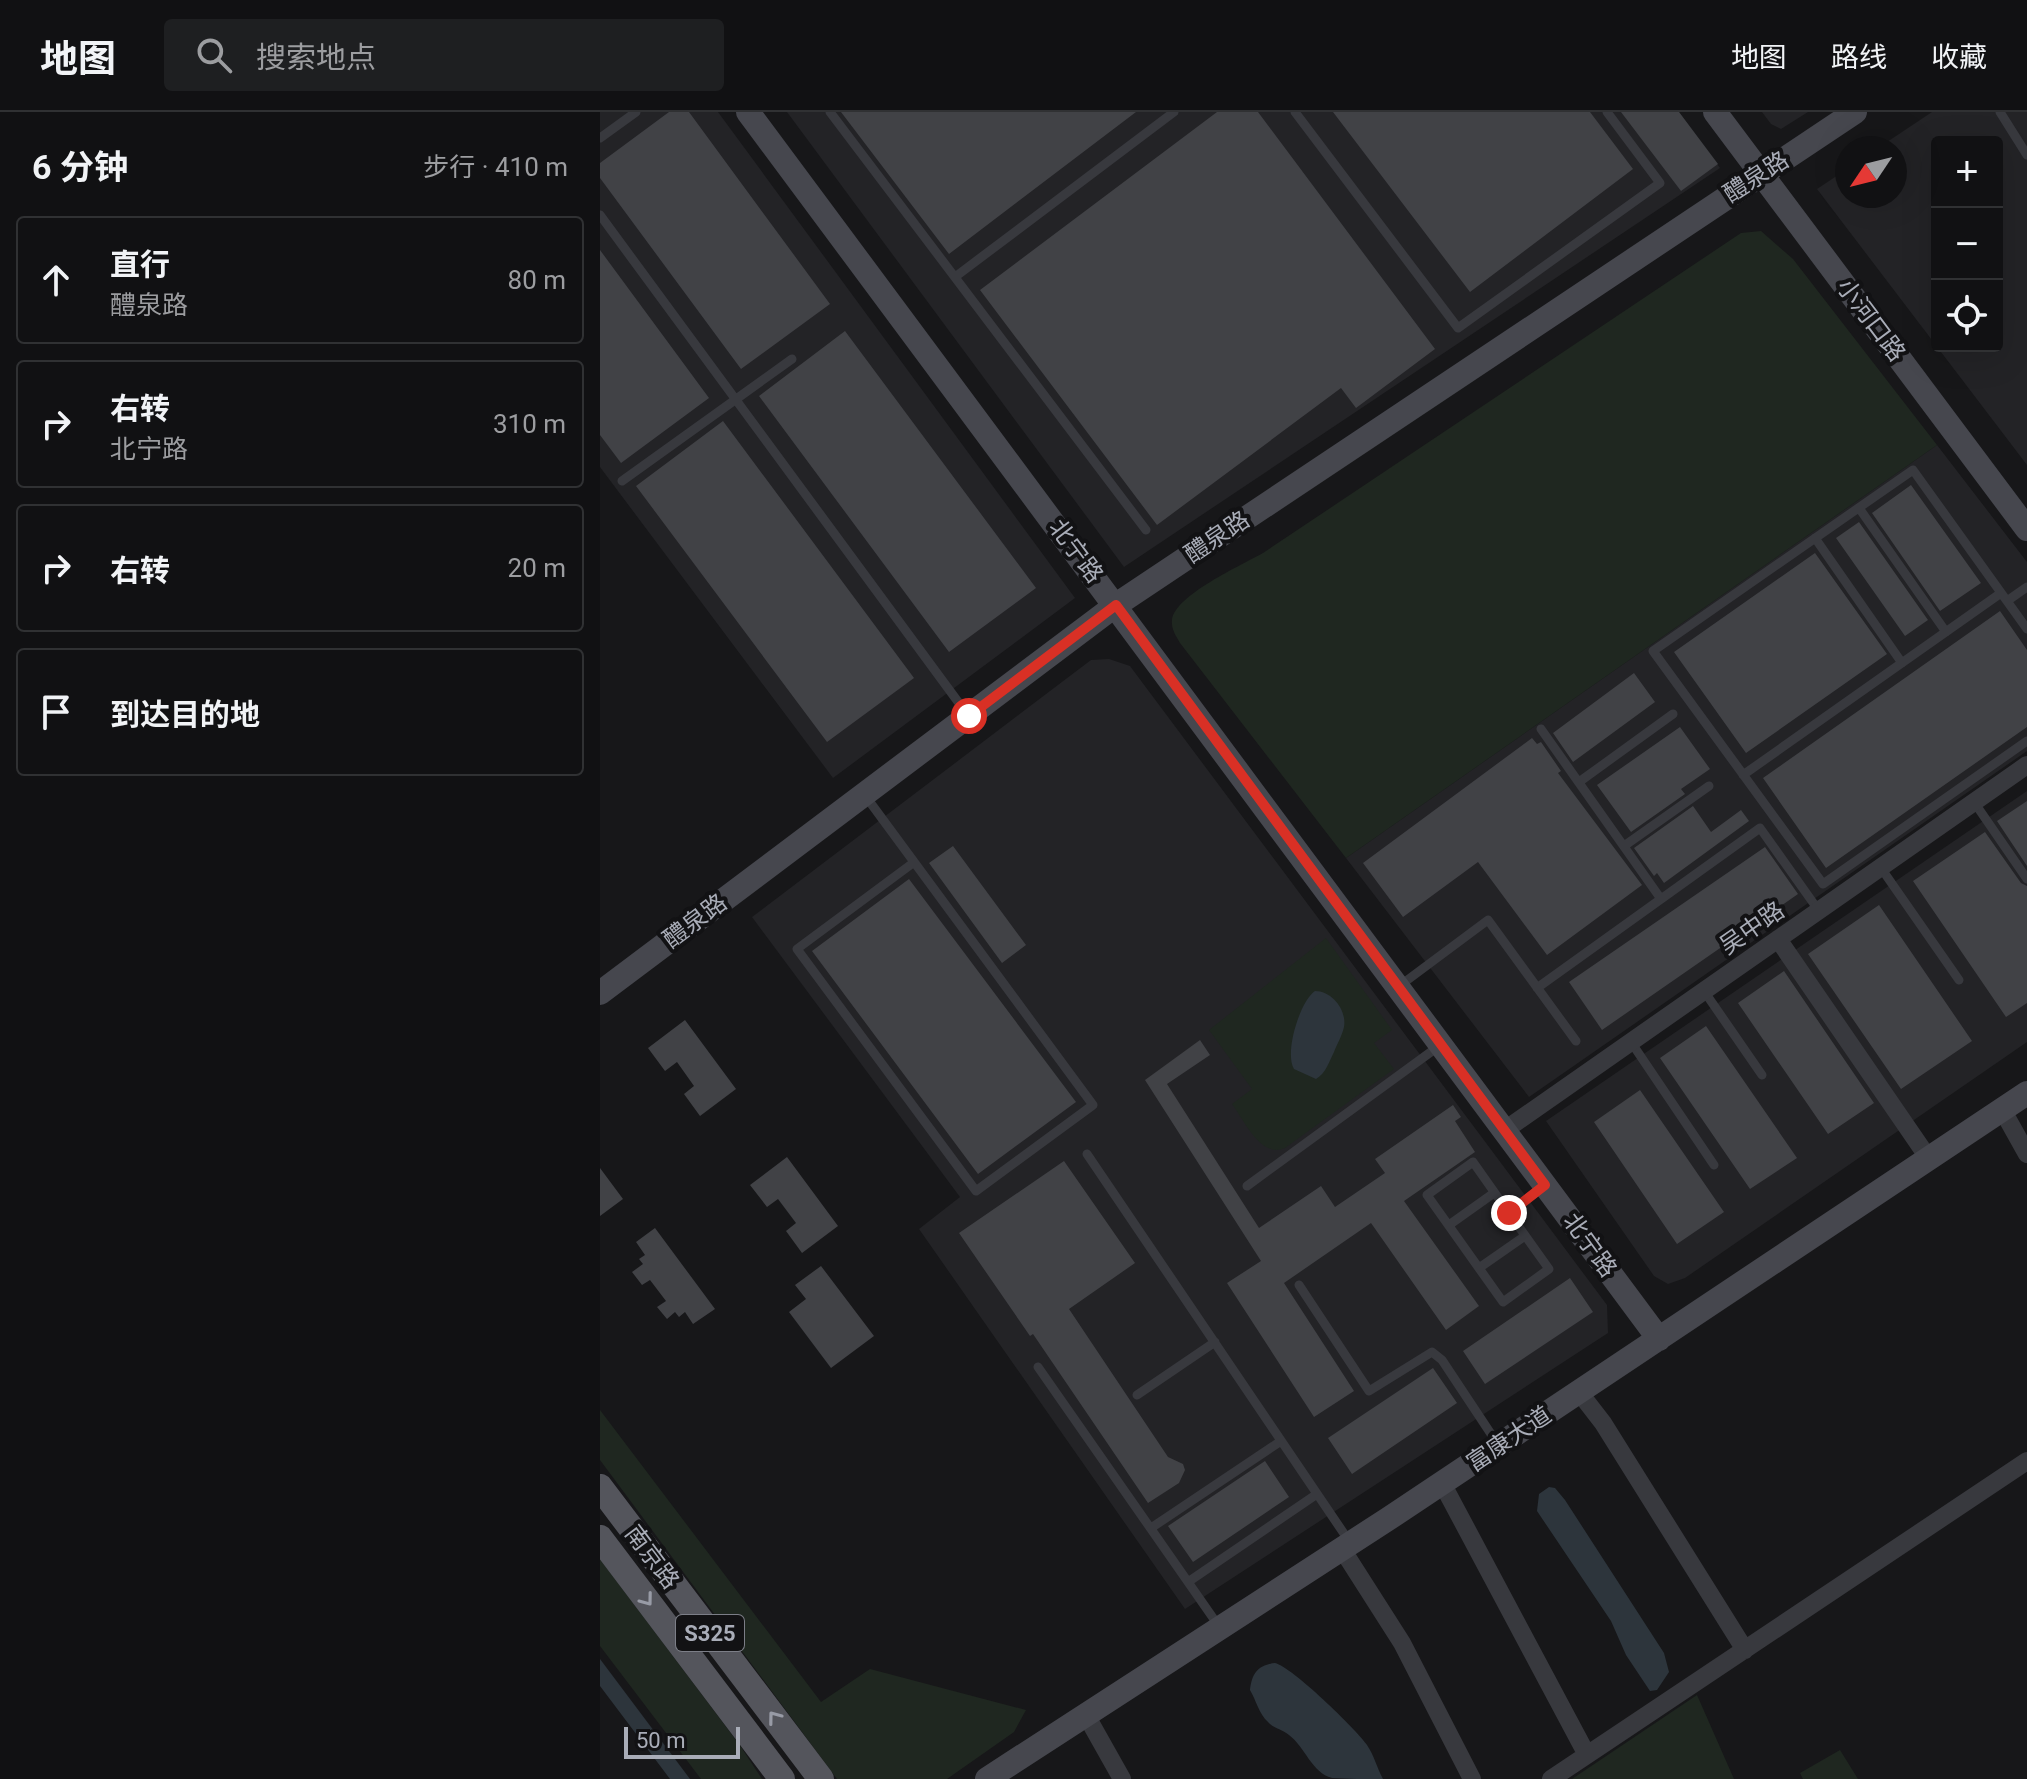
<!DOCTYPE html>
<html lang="zh">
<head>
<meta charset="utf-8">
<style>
	body { margin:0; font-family:Roboto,"Noto Sans SC",sans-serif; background:#1e1f21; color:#f1f3f6 }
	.controls { position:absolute; right:24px; top:24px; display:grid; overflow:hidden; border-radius:8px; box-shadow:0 8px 32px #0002 }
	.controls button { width:72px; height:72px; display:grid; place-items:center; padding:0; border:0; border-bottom:2px solid #303133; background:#111113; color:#f1f3f6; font:40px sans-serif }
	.compass { position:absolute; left:1235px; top:24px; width:72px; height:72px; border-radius:50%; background:#111113; box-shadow:0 8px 32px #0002; rotate:235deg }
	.scale { position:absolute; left:24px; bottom:20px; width:116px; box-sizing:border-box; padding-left:8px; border:4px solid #a9adb8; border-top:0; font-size:22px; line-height:28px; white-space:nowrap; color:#a9adb8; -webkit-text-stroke:6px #121214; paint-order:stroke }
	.stop { position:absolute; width:24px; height:24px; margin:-18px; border:6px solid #d93025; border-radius:50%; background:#fff }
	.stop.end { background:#d93025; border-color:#fff; box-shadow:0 2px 8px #0008 }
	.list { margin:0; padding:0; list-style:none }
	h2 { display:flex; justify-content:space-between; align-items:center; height:104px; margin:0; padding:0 32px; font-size:34px }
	h2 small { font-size:26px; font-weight:400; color:#9c9da0 }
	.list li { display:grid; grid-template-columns:52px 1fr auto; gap:24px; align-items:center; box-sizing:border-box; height:128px; margin:0 16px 16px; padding:0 16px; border:2px solid #303133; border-radius:8px }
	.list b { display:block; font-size:30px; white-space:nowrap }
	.list p { margin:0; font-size:26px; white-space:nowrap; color:#9c9da0 }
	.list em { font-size:26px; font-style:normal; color:#9c9da0 }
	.icon { flex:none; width:44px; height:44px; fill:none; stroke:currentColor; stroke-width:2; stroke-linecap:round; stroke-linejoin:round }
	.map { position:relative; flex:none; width:1427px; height:1667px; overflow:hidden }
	header { display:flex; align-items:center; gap:48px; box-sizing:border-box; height:112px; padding:0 40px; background:#111113; border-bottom:2px solid #303133 }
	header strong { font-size:38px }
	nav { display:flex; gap:44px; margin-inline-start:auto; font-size:28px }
	.search { width:560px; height:72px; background:#1e1f21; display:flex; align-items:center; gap:20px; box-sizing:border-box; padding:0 28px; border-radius:8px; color:#9c9da0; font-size:30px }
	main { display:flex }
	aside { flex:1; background:#111113 }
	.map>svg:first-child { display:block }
	.built { fill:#232326; fill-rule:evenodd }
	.green { fill:#1f2720 }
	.water { fill:#2d353c }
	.building { fill:#414246 }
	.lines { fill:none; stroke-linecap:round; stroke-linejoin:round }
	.lane { stroke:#38393e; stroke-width:9 }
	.street { stroke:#38393e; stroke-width:18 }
	.secondary { stroke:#46474e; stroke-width:24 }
	.primary { stroke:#54555c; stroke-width:26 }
	.oneway { stroke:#989ba6 }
	.route { stroke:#d93025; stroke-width:10 }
	.labels { text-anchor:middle; stroke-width:8; stroke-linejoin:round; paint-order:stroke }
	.shield { fill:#121214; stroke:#7c7e87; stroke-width:2 }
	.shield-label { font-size:22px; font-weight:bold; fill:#a9adb8 }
	.street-label { font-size:24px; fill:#a9adb8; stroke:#121214 }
</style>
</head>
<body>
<header>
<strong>地图</strong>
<div class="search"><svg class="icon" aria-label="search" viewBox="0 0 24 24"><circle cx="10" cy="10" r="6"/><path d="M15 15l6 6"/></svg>搜索地点</div>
<nav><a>地图</a><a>路线</a><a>收藏</a></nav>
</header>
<main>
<aside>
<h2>6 分钟<small>步行 · 410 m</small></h2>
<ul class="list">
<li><svg class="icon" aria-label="ahead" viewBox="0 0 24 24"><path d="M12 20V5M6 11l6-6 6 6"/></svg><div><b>直行</b><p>醴泉路</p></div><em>80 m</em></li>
<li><svg class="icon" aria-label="right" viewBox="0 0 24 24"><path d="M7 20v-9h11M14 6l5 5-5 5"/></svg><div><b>右转</b><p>北宁路</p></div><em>310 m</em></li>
<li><svg class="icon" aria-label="right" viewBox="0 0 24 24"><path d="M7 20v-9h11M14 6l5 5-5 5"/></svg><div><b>右转</b></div><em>20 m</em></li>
<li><svg class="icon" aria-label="arrive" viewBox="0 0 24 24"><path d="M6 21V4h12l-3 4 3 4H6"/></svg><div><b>到达目的地</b></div></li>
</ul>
</aside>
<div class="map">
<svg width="1427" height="1667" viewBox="0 0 1427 1667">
	<rect width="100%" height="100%" fill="#171719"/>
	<path class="built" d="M0,0H118L475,486L233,666L0,355Z
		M187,0H1079L1120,56L524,455Z
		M1162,0H1208L1181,17L1171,12Z
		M1332,0H1427V353L1217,77L1247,57V84H1295V36H1278ZM1337,30H1397V234H1337Z
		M1337,333L1427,450V639L929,985L746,746Z
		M509,547L530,554L1007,1193L1008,1221L585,1497L319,1117L360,1085L152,805L491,548Z
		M1427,679V930L1085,1166L1068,1172L1054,1164L946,1009Z"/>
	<path class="green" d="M1161,119L1193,147L1337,333L746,746L580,531C576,524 571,517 572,508C575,483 642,453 663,441L1141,121Z
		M726,826L792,918L774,931L794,957L685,1036C661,1047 644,1008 632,992L652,977L609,918Z
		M0,1298L221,1590L270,1557L426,1598L414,1620L347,1667H237L0,1348Z
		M0,1447L139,1632L162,1667H101L0,1534Z
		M1097,1583L1134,1667H972Z
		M1240,1638L1258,1667H1203L1200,1661Z"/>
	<path class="water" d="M715,879C732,879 747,898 744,915C742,924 737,932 734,940C729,950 726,961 716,967L694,957C684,941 700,889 715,879Z
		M949,1375L955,1376L965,1388L1064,1541L1069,1560L1057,1578L1050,1579L1026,1543L1011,1509L937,1399L939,1382Z
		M0,1547L90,1667H70L0,1574Z
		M675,1551C692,1555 756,1617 767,1633C774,1643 777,1656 783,1667C767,1667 747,1667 732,1666C712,1661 705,1635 689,1623C682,1617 674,1617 668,1610C659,1602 656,1588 650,1578C652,1561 658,1553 675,1551Z"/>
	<path class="building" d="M69,0H89L230,192L141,257L0,66V51Z
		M241,0H536L349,142Z
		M617,0H658L835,237L756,296L741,276L557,413L380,178Z
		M733,0H990L1033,57L870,180Z
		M1021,0H1079L1118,52L1081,79Z
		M0,138L109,286L21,351L0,323Z
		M245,219L436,476L349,540L159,284Z
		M123,309L314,566L227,630L36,374Z
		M1311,373L1381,471L1340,499L1272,401Z
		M1259,410L1328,508L1305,524L1236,426Z
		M1215,441L1287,542L1146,641L1074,540Z
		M1400,499L1427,538V615L1226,756L1163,666Z
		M1034,561L1055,590L973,650L953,621Z
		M1080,615L1110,657L1081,677L1085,682L1031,720L997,673Z
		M932,626L937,632L941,630L961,659L958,661L1042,773L947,843L878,750L803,805L763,751Z
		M1427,689V754L1397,709Z
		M1093,694L1111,720L1141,698L1149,709L1064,771L1057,761L1054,764L1034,736Z
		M1385,720L1421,771L1427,774V891L1406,905L1313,769Z
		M353,734L426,833L402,851L329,751Z
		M1165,735L1198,782L1002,918L969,870Z
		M309,767L476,990L378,1062L212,839Z
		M1279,793L1372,929L1301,977L1208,842Z
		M1184,859L1274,991L1228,1022L1138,891Z
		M85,908L136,977L100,1004L84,982L94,974L77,950L65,959L48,936Z
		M1106,914L1197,1046L1150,1077L1060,946Z
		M600,928L610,943L567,972L659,1116L721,1074L735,1095L785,1061L775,1047L853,993L861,1005L855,1009L875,1040L804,1089L879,1194L846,1218L771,1111L684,1171L754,1279L714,1305L627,1171L661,1149L545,968Z
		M1040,978L1124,1100L1077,1132L994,1010Z
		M187,1045L238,1114L202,1141L186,1119L196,1111L178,1087L167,1095L150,1073Z
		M464,1049L535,1151L469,1197L568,1345L583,1352L585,1358L579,1371L548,1391L433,1222L430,1224L359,1121Z
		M0,1056L23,1087L0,1104Z
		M55,1116L115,1197L93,1212L85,1200L79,1205L75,1200L67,1207L57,1195L66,1189L50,1168L42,1173L32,1160L43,1152L39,1147L45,1143L36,1130Z
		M221,1154L274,1224L231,1256L189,1200L206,1187L195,1173Z
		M970,1166L993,1200L885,1272L863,1239Z
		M833,1256L857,1291L752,1362L728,1326Z
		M665,1349L689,1385L593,1450L568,1414Z"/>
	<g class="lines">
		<path class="lane" d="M230,0L546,418
			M695,0L858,216L1060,71L1007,0
			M1400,0L1427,43
			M0,26L36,0
			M0,103L367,602
			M355,165L574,0
			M22,369L192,247
			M1259,396L1346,520
			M1215,426L1302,551
			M1407,489L1427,475
			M1427,517L1313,358L1053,539L1223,772L1427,629
			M941,617L1061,787
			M1143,663L1401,481
			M979,670L1073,602
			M264,682L493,993L376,1079L197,837L313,751
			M1374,690L1427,767
			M1024,734L1109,674
			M1281,756L1359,868
			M798,875L888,808L976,929
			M937,876L1160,716L1219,799
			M1104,879L1162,963
			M1031,930L1114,1053
			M487,1042L749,1429
			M647,1074L839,934
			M909,1101L873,1050L827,1083L903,1190L949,1157L909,1101L943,1075
			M849,1113L894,1081
			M879,1156L925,1124
			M699,1173L769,1279L832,1240L842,1248L897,1331
			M438,1255L618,1513
			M537,1283L615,1230
			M551,1416L681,1329
			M588,1470L717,1382"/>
		<path class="street" d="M1178,827L1329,1047
			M1403,999L1427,1042
			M905,1018L1427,653
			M979,1280L1003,1311L1145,1538
			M842,1371L987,1643
			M742,1437L802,1531L872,1667
			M486,1603L522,1667
			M951,1667L1427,1349"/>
		<path class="secondary" d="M148,0L1059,1227
			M1115,0L1427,417
			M0,881L516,493L1255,0
			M387,1667L788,1407L1427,981"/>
		<path class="primary" d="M0,1375L221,1667
			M0,1426L182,1667"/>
	</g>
	<defs><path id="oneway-chevron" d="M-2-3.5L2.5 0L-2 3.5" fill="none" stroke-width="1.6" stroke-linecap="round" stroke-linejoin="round" transform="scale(2)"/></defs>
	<g class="oneway">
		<use href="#oneway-chevron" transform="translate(47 1488) rotate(53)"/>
		<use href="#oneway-chevron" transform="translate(174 1605) rotate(-127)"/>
	</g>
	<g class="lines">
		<path class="route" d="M369,604L516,493L945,1073L909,1101"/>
	</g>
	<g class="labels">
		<rect class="shield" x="76" y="1503" width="68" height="36" rx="6"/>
		<g class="shield-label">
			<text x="110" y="1529">S325</text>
		</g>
		<g class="street-label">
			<text transform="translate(1156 65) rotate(-33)" y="8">醴泉路</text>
			<text transform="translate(1271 208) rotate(53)" y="8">小河口路</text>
			<text transform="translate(617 425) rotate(-34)" y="8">醴泉路</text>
			<text transform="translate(476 439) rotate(53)" y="8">北宁路</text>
			<text transform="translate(95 809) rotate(-37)" y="8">醴泉路</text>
			<text transform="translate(1152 816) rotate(-35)" y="8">吴中路</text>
			<text transform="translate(990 1133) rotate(54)" y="8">北宁路</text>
			<text transform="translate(909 1327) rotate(-34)" y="8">富康大道</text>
			<text transform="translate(52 1445) rotate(53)" y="8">南京路</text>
		</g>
	</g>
</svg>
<div class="controls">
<button>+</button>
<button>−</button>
<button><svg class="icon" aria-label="locate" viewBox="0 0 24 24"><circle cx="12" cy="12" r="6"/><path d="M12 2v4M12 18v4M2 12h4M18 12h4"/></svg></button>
</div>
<svg class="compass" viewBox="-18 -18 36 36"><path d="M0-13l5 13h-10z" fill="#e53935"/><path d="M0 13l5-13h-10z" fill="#9c9da0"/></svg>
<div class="scale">50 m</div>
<div class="stop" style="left:369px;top:604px"></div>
<div class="stop end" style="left:909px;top:1101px"></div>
</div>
</main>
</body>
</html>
